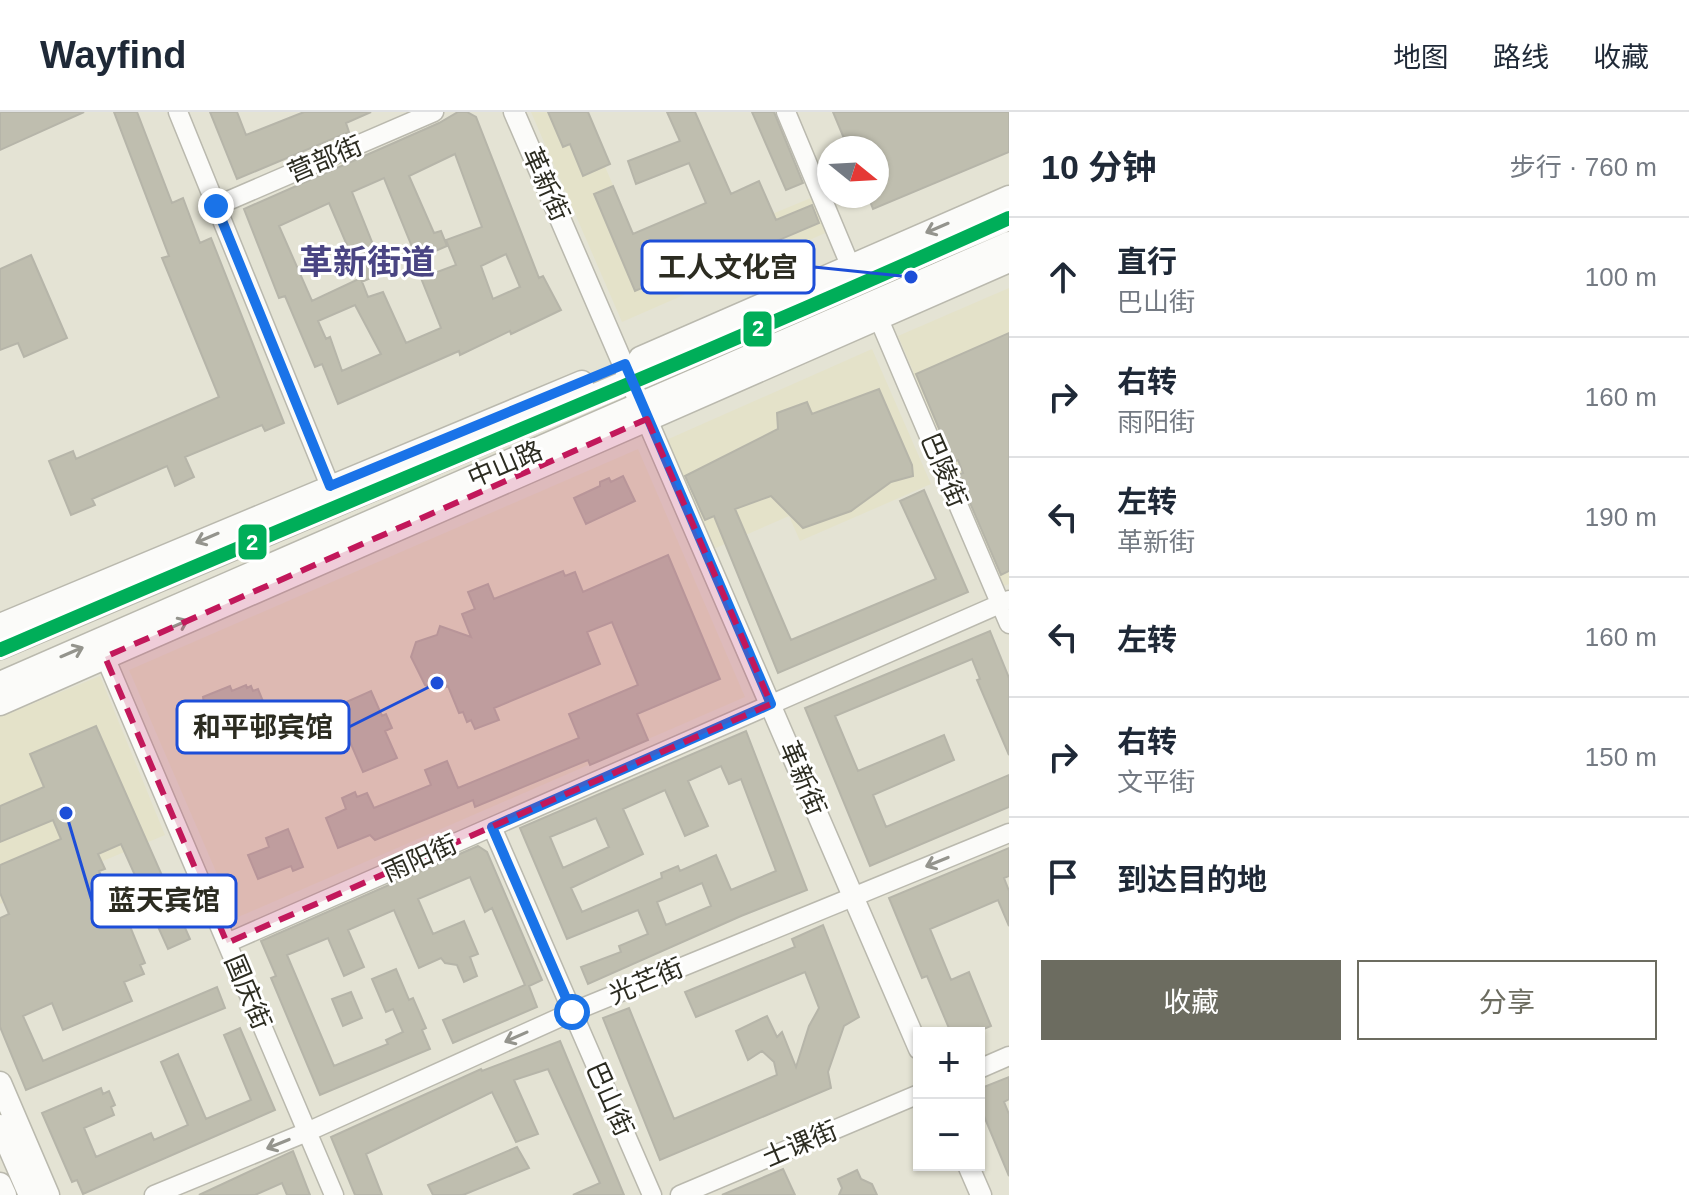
<!DOCTYPE html>
<html lang="zh">
<head>
<meta charset="utf-8">
<style>
	body { margin:0; font-family:Arial,"Noto Sans SC",sans-serif; background:#f6f6f7; color:#1f2937 }
	.controls { position:absolute; right:24px; bottom:24px; display:grid; overflow:hidden; border-radius:0px; box-shadow:0 2px 6px #0004 }
	.controls button { width:72px; height:72px; display:grid; place-items:center; padding:0; border:0; border-bottom:2px solid #e0e1e3; background:#fff; color:#1f2937; font:40px sans-serif }
	.compass { position:absolute; left:817px; top:24px; width:72px; height:72px; border-radius:50%; background:#fff; box-shadow:0 2px 6px #0004; rotate:108deg }
	.stop { position:absolute; width:24px; height:24px; margin:-18px; border:6px solid #1a73e8; border-radius:50%; background:#fff }
	.stop.end { background:#1a73e8; border-color:#fff; box-shadow:0 2px 8px #0008 }
	.list { margin:0; padding:0; list-style:none }
	h2 { display:flex; justify-content:space-between; align-items:center; height:104px; margin:0; padding:0 32px; font-size:34px }
	h2 small { font-size:26px; font-weight:400; color:#747a83 }
	.list li { display:grid; grid-template-columns:52px 1fr auto; gap:24px; align-items:center; box-sizing:border-box; height:120px; padding:0 32px; border-top:2px solid #e0e1e3 }
	.list b { display:block; font-size:30px; white-space:nowrap }
	.list p { margin:0; font-size:26px; white-space:nowrap; color:#747a83 }
	.list em { font-size:26px; font-style:normal; color:#747a83 }
	.actions { display:flex; gap:16px; padding:24px 32px }
	.actions a { flex:1; padding:18px 0; border:2px solid #6c6c60; border-radius:0px; text-align:center; font-size:28px; color:#6c6c60 }
	.actions .main { background:#6c6c60; color:#fff }
	.icon { flex:none; width:44px; height:44px; fill:none; stroke:currentColor; stroke-width:2; stroke-linecap:round; stroke-linejoin:round }
	.map { position:relative; flex:none; width:1009px; height:1083px; overflow:hidden }
	header { display:flex; align-items:center; gap:48px; box-sizing:border-box; height:112px; padding:0 40px; background:#fff; border-bottom:2px solid #e0e1e3 }
	header strong { font-size:38px }
	nav { display:flex; gap:44px; margin-inline-start:auto; font-size:28px }
	main { display:flex }
	aside { flex:1; background:#fff }
	.map>svg:first-child { display:block }
	.built { fill:#e4e2c9 }
	.building { fill:#bfbeaf; stroke:#b6b5a9; stroke-width:2; fill-rule:evenodd }
	.lines { fill:none; stroke-linecap:round; stroke-linejoin:round }
	.tertiary-casing { stroke:#bab9ae; stroke-width:21 }
	.secondary-casing { stroke:#bab9ae; stroke-width:23 }
	.primary-casing { stroke:#bab9ae; stroke-width:25 }
	.trunk-casing { stroke:#bab9ae; stroke-width:25 }
	.tertiary { stroke:#fbfbf9; stroke-width:18 }
	.secondary { stroke:#fbfbf9; stroke-width:20 }
	.primary { stroke:#fbfbf9; stroke-width:22 }
	.trunk { stroke:#fbfbf9; stroke-width:22 }
	.metro-1-casing { stroke:#fff; stroke-width:20 }
	.metro-1 { stroke:#00ae59; stroke-width:14 }
	.oneway { stroke:#94948d }
	.route { stroke:#1a73e8; stroke-width:10 }
	.marked { fill:#c2185b; fill-opacity:0.2; stroke:#c2185b; stroke-width:6; stroke-dasharray:16 10; stroke-linejoin:round }
	.labels { text-anchor:middle; stroke-width:6; stroke-linejoin:round; paint-order:stroke }
	.street-label { font-size:26px; fill:#2c2c21; stroke:#fff }
	.district-label { font-size:34px; font-weight:bold; fill:#4a4583; stroke:#fff }
	.leader { fill:none; stroke:#1d4ed8; stroke-width:3 }
	.callout-dot { fill:#1d4ed8; stroke:#fff; stroke-width:3 }
	.callout { fill:#fff; stroke:#1d4ed8; stroke-width:3 }
	.callout-label { font-size:28px; text-anchor:middle; font-weight:bold; fill:#2c2c21 }
	.line-badge { stroke:#fff; stroke-width:3 }
	.badge-label { font-size:22px; text-anchor:middle; font-weight:bold; fill:#fff }
</style>
</head>
<body>
<header>
<strong>Wayfind</strong>
<nav><a>地图</a><a>路线</a><a>收藏</a></nav>
</header>
<main>
<div class="map">
<svg width="1009" height="1083" viewBox="0 0 1009 1083">
	<rect width="100%" height="100%" fill="#e4e3d4"/>
	<path class="built" d="M531,0H582L647,154L818,83L830,119L622,210Z
		M1009,176V472L1004,474L898,224Z
		M872,237L931,372L800,429L789,404L711,438L664,329Z
		M638,337L745,585L236,806L129,558Z
		M100,564L165,723L0,792V605Z"/>
	<path class="building" d="M0,0H84L0,38Z
		M114,0H137L172,91L183,86L200,131L211,126L284,311L265,319L262,313L185,345L194,365L175,374L167,354L92,387L95,393L71,403L49,349L73,339L76,347L219,285L162,146L169,144Z
		M210,0H237L246,23L304,0H371L346,11L349,20L237,67Z
		M458,0H467L476,5L539,166L543,164L561,198L511,222L510,219L460,243L459,239L338,292L322,252L315,255L285,184L279,186L244,97L439,11ZM455,42L482,115L446,128L456,153L421,166L441,216L406,231L383,180L368,185L361,167L362,170L384,160L352,80L384,66L417,147L447,134L441,119L434,121L409,64ZM329,91L361,166L312,189L279,114ZM506,142L520,175L493,187L481,154ZM355,193L381,242L342,259L330,225L326,227L318,209Z
		M548,0H588L610,52L583,64L570,32L563,35Z
		M667,0H695L731,82L759,69L776,108L812,93L819,111L659,179L656,170L635,179L594,82L613,74L633,122L706,91L689,51L636,72L628,49L680,29Z
		M752,0H774L803,71L786,78Z
		M833,0H1009V40L873,97L868,84H877V36H848Z
		M31,143L67,226L24,245L18,231L0,238V157Z
		M1009,221V459L1001,463L958,363L963,361L958,348L953,350L916,262Z
		M879,277L912,353L913,364L891,370L851,399L803,416L771,384L735,397L791,528L936,467L900,389L924,378L968,480L778,561L714,404L705,408L685,364L778,317L777,301L807,290L812,302Z
		M623,364L635,389L586,412L574,386L600,374V370L609,366L611,370Z
		M668,443L720,567L637,602L648,628L590,653L588,648L475,695L473,688L375,728L370,723L338,736L326,706L346,697L342,686L355,680L357,685L367,681L374,696L431,673L425,658L447,649L458,676L579,626L569,602L638,573L612,510L587,520L600,552L494,596L499,608L475,617L471,608L467,610L463,600L459,601L448,574L437,579L425,573L411,545L416,530L437,523L440,514L471,525L462,502L475,497L468,480L488,472L494,487L563,459L565,464L575,460L583,480Z
		M990,519L1009,566V643L977,568L980,567L972,547L835,604L858,659L944,623L954,648L873,683L886,715L1009,663V695L870,754L805,596Z
		M246,573L247,576L251,574L253,579L258,577L267,599L237,613L241,623L224,630L223,628L215,630L208,623L204,624L200,615L205,613L202,607L206,606L203,585L230,574L232,579Z
		M371,579L382,604L386,602L392,616L385,619L397,646L363,660L335,595Z
		M96,614L190,827L168,837L121,732L98,742L105,757L99,759L107,778L114,775L145,851L140,853L144,862L124,870L132,889L63,918L52,891L23,904L43,949L217,875L225,896L26,978L0,915V806L9,802L0,781V753L61,727L53,708L0,730V694L44,675L30,642Z
		M746,619L807,778L741,804L588,872L581,855L621,840L619,834L648,822L638,798L567,827L520,716ZM721,654L729,672L741,667L776,759L731,778L716,743L680,759L678,754L661,761L662,766L582,800L571,776L643,742L623,697L665,678L685,724L708,714L688,669ZM596,706L609,735L563,756L550,725ZM702,771L711,794L666,813L657,790Z
		M288,717L303,755L293,759L291,754L258,767L248,743L269,735L266,726Z
		M478,734L487,740L542,868L529,874L537,895L453,931L443,908L525,873L492,796L485,800L470,765L418,787L433,822L464,809L478,842L470,845L477,864L464,870L457,853L445,851L441,846L419,856L394,798L348,818L364,855L344,864L328,826L287,843L334,954L388,932L386,928L403,920L393,897L386,900L372,867L396,857L409,888L413,886L426,916L422,918L430,937L320,983L271,866L276,864L261,829Z
		M1009,736V764L1004,766L1009,779V814L998,788L930,817L951,868L969,860L991,914L974,921H951L927,864L922,866L889,786Z
		M823,813L859,905L844,914L828,960L831,976L660,1048L603,906L629,896L674,1007L777,963L774,950L762,939L748,948L736,919L767,904L777,925L782,920L796,955L809,914L819,896L805,860L696,905L685,880L795,835L792,827Z
		M351,880L362,906L343,914L332,887Z
		M240,916L275,998L83,1082L77,1068L72,1070L42,1001L101,976L103,982L109,979L115,993L111,995L114,1003L84,1016L96,1045L151,1021L154,1028L188,1013L161,950L178,942L206,1007L251,988L224,923Z
		M560,929L624,1083H573L600,1071L548,957L514,968L538,1022L516,1030L492,980L366,1042L382,1083H355L331,1025L481,957L482,959Z
		M1009,965V987L1004,990L1009,1002V1064L979,992V977Z
		M517,1035L529,1056L463,1083H433L428,1073Z
		M293,1039L310,1083H287L282,1071L255,1083H199Z
		M783,1057L795,1083H722Z
		M857,1058L861,1067L872,1072L877,1083H839L842,1076L838,1067Z"/>
	<g class="lines">
		<defs>
			<path id="tertiary" d="M178,0L330,374
				M786,0L850,153
				M216,94L434,0
				M878,205L1009,512
				M105,545L334,1083
				M492,715L652,1083
				M227,831L1009,488
				M979,957L1009,944
				M154,1083L307,1020L572,900L1009,721
				M680,1083L919,982"/>
			<path id="secondary" d="M514,0L919,937
				M968,1053L981,1083"/>
			<path id="primary" d="M640,246L1009,85
				M0,513L582,270
				M0,536L1009,107
				M0,571L1009,131
				M0,592L1009,149"/>
			<path id="trunk" d="M0,971L48,1083
				M0,1014L30,1083
				M0,1072L5,1083"/>
		</defs>
		<use href="#tertiary" class="tertiary-casing"/>
		<use href="#secondary" class="secondary-casing"/>
		<use href="#primary" class="primary-casing"/>
		<use href="#trunk" class="trunk-casing"/>
		<use href="#tertiary" class="tertiary"/>
		<use href="#secondary" class="secondary"/>
		<use href="#primary" class="primary"/>
		<use href="#trunk" class="trunk"/>
		<defs>
			<path id="metro-1" d="M0,538C336,392 676,257 1009,106"/>
		</defs>
		<use href="#metro-1" class="metro-1-casing"/>
		<use href="#metro-1" class="metro-1"/>
	</g>
	<defs><path id="oneway-shaft" d="M-6 0H5M1.5-3L5.5 0L1.5 3" fill="none" stroke-width="1.6" stroke-linecap="round" stroke-linejoin="round" transform="scale(2)"/></defs>
	<g class="oneway">
		<use href="#oneway-shaft" transform="translate(937 116) rotate(157)"/>
		<use href="#oneway-shaft" transform="translate(207 426) rotate(157)"/>
		<use href="#oneway-shaft" transform="translate(177 513) rotate(-24)"/>
		<use href="#oneway-shaft" transform="translate(72 540) rotate(-23)"/>
		<use href="#oneway-shaft" transform="translate(937 750) rotate(158)"/>
		<use href="#oneway-shaft" transform="translate(516 925) rotate(156)"/>
		<use href="#oneway-shaft" transform="translate(278 1032) rotate(158)"/>
	</g>
	<g class="lines">
		<path class="route" d="M216,94L330,374L625,252L771,592L492,715L572,900"/>
	</g>
	<path class="marked" d="M647,307L771,592L227,831L105,545Z"/>
	<g class="labels">
		<g class="street-label">
			<text transform="translate(325 47) rotate(-23)" y="9">营部街</text>
			<text transform="translate(546 72) rotate(66)" y="9">革新街</text>
			<text transform="translate(505 352) rotate(-23)" y="9">中山路</text>
			<text transform="translate(944 358) rotate(67)" y="9">巴陵街</text>
			<text transform="translate(803 666) rotate(67)" y="9">革新街</text>
			<text transform="translate(420 746) rotate(-24)" y="9">雨阳街</text>
			<text transform="translate(646 869) rotate(-23)" y="9">光芒街</text>
			<text transform="translate(248 880) rotate(67)" y="9">国庆街</text>
			<text transform="translate(610 987) rotate(66)" y="9">巴山街</text>
			<text transform="translate(800 1032) rotate(-23)" y="9">士课街</text>
		</g>
		<g class="district-label">
			<text x="367" y="162">革新街道</text>
		</g>
	</g>
	<path class="leader" d="M911 165L814 155M437 571L349 615M66 701L92 789"/>
	<g class="callout-dot">
		<circle cx="911" cy="165" r="8"/>
		<circle cx="437" cy="571" r="8"/>
		<circle cx="66" cy="701" r="8"/>
	</g>
	<g class="callout">
		<rect x="642" y="129" width="172" height="52" rx="8"/>
		<rect x="177" y="589" width="172" height="52" rx="8"/>
		<rect x="92" y="763" width="144" height="52" rx="8"/>
	</g>
	<g class="callout-label">
		<text x="728" y="165">工人文化宫</text>
		<text x="263" y="625">和平邨宾馆</text>
		<text x="164" y="798">蓝天宾馆</text>
	</g>
	<g class="line-badge">
		<rect x="742" y="198" width="31" height="38" rx="8" fill="#00ae59"/>
		<rect x="237" y="411" width="31" height="38" rx="8" fill="#00ae59"/>
	</g>
	<g class="badge-label">
		<text x="758" y="224">2</text>
		<text x="252" y="438">2</text>
	</g>
</svg>
<div class="controls">
<button>+</button>
<button>−</button>
</div>
<svg class="compass" viewBox="-18 -18 36 36"><path d="M0-13l5 13h-10z" fill="#e53935"/><path d="M0 13l5-13h-10z" fill="#747a83"/></svg>
<div class="stop" style="left:572px;top:900px"></div>
<div class="stop end" style="left:216px;top:94px"></div>
</div>
<aside>
<h2>10 分钟<small>步行 · 760 m</small></h2>
<ul class="list">
<li><svg class="icon" aria-label="ahead" viewBox="0 0 24 24"><path d="M12 20V5M6 11l6-6 6 6"/></svg><div><b>直行</b><p>巴山街</p></div><em>100 m</em></li>
<li><svg class="icon" aria-label="right" viewBox="0 0 24 24"><path d="M7 20v-9h11M14 6l5 5-5 5"/></svg><div><b>右转</b><p>雨阳街</p></div><em>160 m</em></li>
<li><svg class="icon" aria-label="left" viewBox="0 0 24 24"><path d="M17 20v-9H6M10 6l-5 5 5 5"/></svg><div><b>左转</b><p>革新街</p></div><em>190 m</em></li>
<li><svg class="icon" aria-label="left" viewBox="0 0 24 24"><path d="M17 20v-9H6M10 6l-5 5 5 5"/></svg><div><b>左转</b></div><em>160 m</em></li>
<li><svg class="icon" aria-label="right" viewBox="0 0 24 24"><path d="M7 20v-9h11M14 6l5 5-5 5"/></svg><div><b>右转</b><p>文平街</p></div><em>150 m</em></li>
<li><svg class="icon" aria-label="arrive" viewBox="0 0 24 24"><path d="M6 21V4h12l-3 4 3 4H6"/></svg><div><b>到达目的地</b></div></li>
</ul>
<div class="actions"><a class="main">收藏</a><a>分享</a></div>
</aside>
</main>
</body>
</html>
